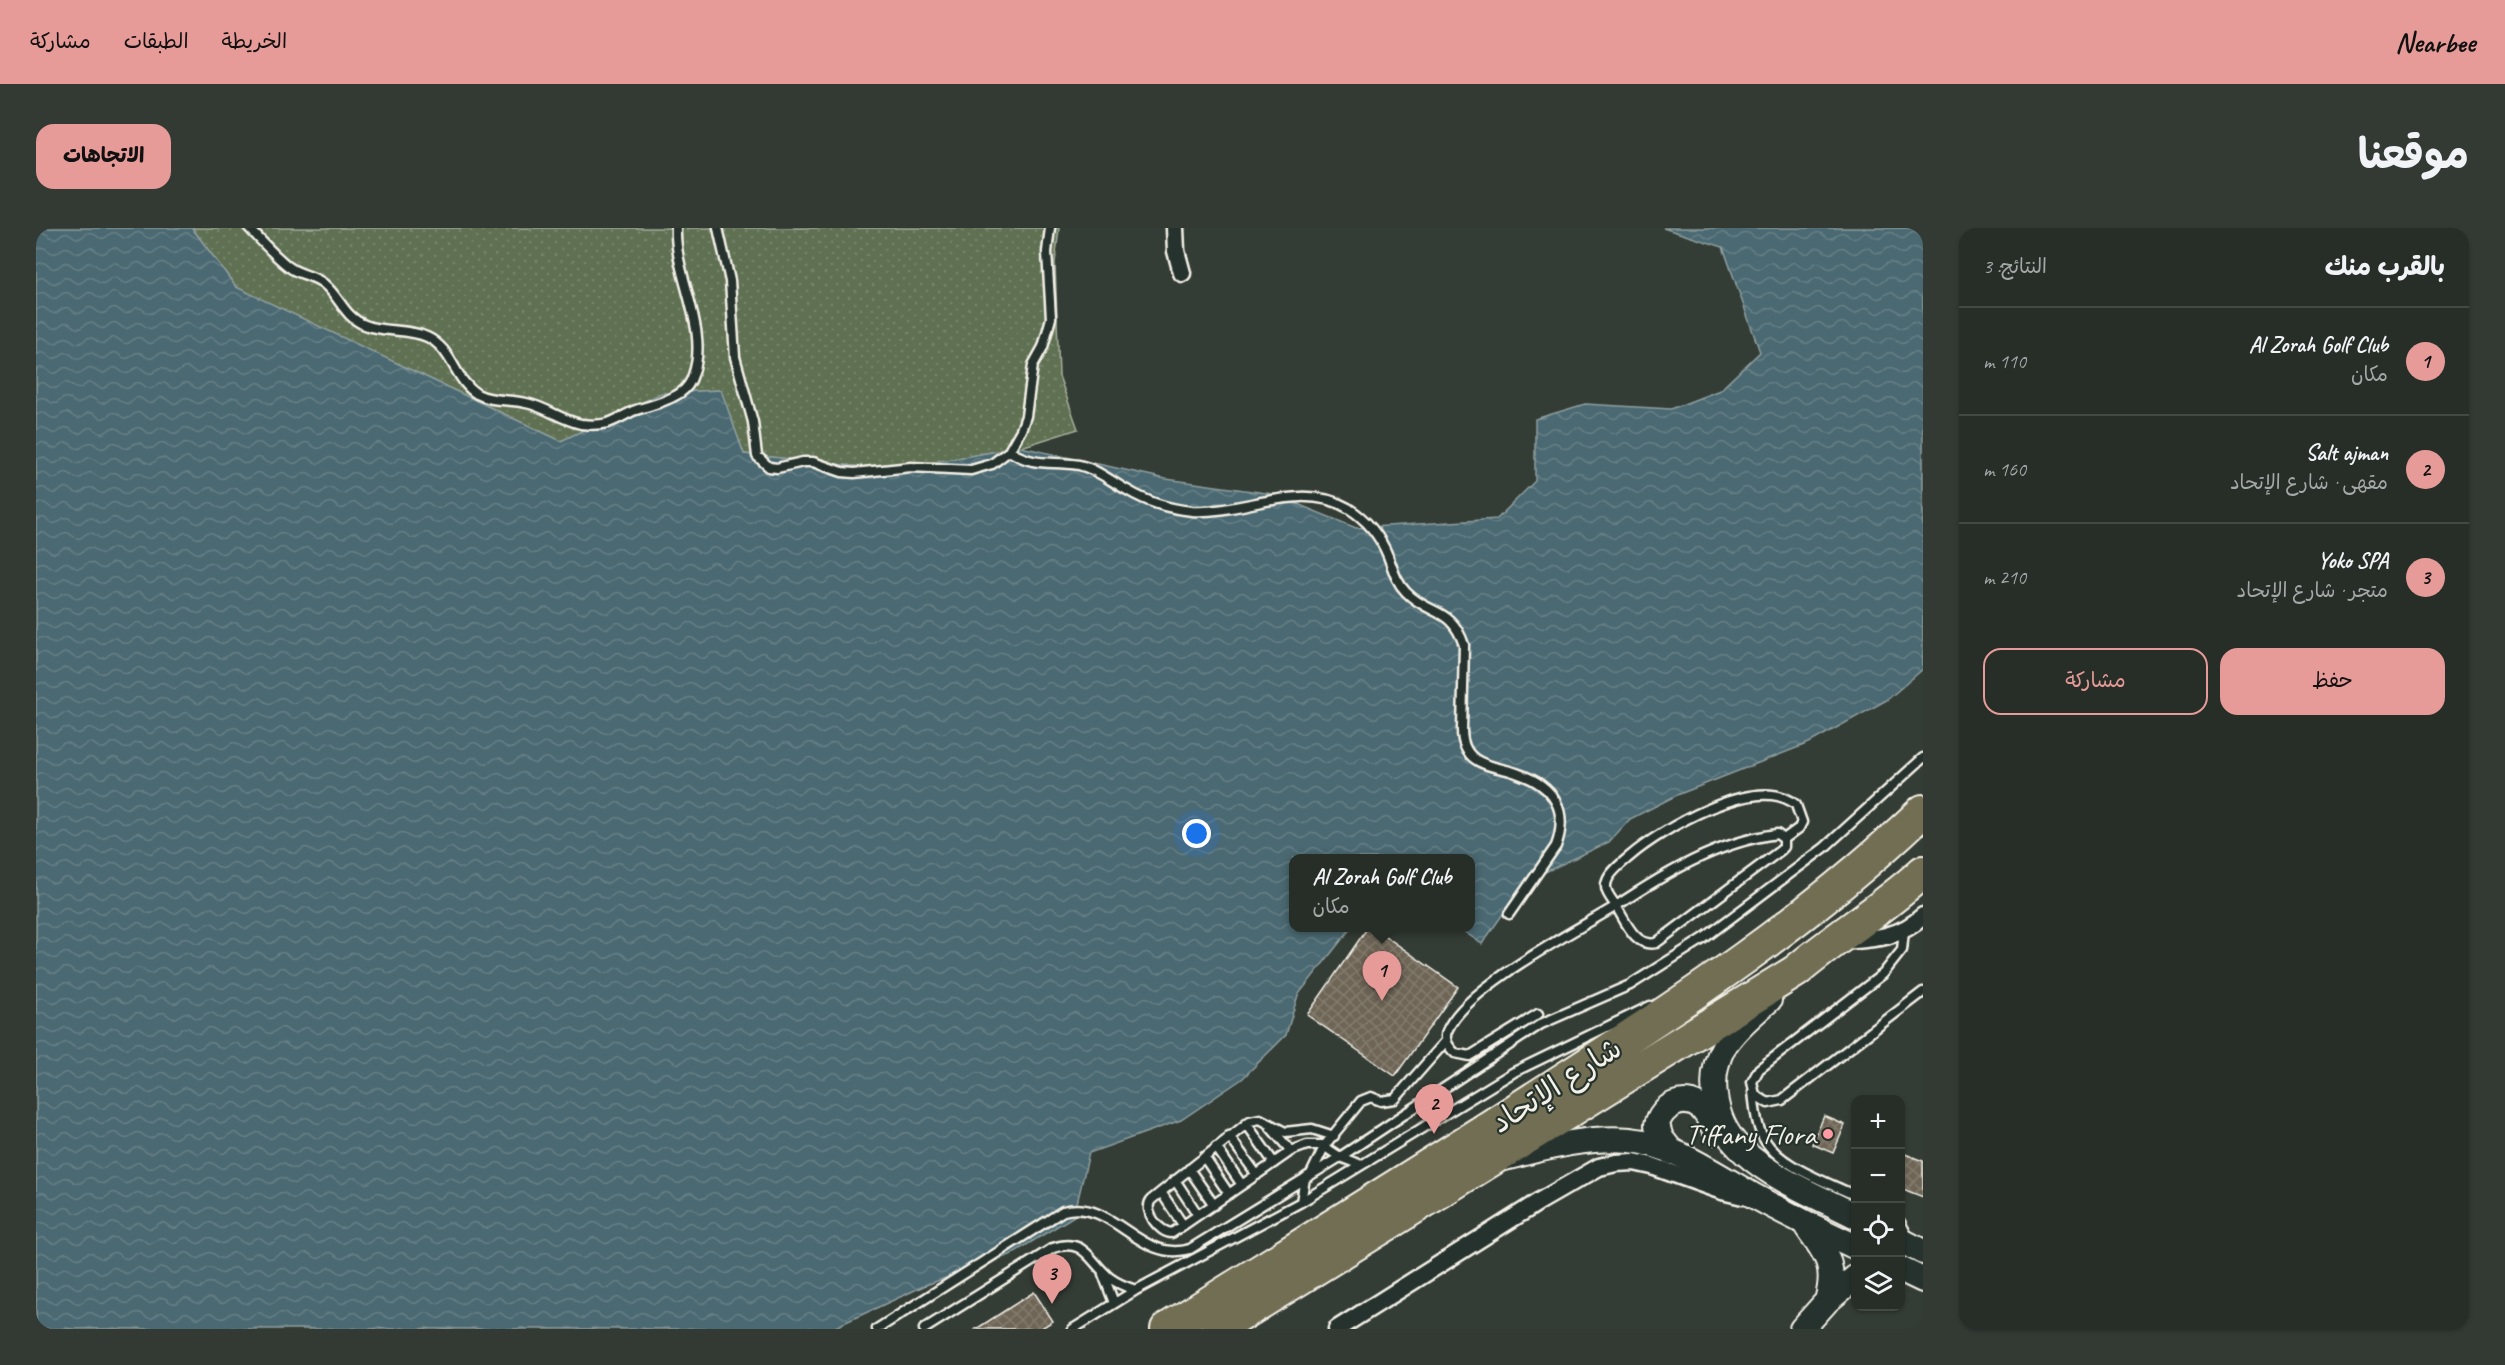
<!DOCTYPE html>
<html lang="ar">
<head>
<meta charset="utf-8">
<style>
	body { margin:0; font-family:Caveat,"Playpen Sans Arabic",sans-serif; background:#333a34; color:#f1f3f6; direction:rtl }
	.controls { position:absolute; right:18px; bottom:18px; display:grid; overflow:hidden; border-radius:12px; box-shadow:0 2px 4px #0004 }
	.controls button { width:54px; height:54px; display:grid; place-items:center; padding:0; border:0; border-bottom:2px solid #434a45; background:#272e28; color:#f1f3f6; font:30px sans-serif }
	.you { position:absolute; left:1161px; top:606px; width:21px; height:21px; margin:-15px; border:4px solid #fff; border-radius:50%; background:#1a73e8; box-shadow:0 0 0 9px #1a73e833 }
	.badge { display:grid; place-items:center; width:39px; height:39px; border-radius:50%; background:#e69b98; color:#111; font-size:20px; font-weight:700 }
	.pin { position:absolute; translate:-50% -50px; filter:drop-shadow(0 2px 3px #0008) }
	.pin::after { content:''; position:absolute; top:32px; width:21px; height:18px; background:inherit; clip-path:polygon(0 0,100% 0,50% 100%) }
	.popup { position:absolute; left:1253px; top:626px; width:186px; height:78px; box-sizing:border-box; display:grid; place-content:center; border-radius:12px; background:#272e28; filter:drop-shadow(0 2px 4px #0005); font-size:20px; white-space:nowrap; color:#a4a8a8 }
	.popup b { font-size:22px; color:#f1f3f6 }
	.popup::after { content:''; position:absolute; left:50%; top:100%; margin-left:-12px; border:12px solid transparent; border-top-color:#272e28 }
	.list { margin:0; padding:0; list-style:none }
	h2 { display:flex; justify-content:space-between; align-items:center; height:78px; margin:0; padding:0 24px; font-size:26px }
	h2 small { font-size:20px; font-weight:400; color:#a4a8a8 }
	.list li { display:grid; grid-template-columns:39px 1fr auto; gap:18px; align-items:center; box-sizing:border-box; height:108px; padding:0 24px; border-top:2px solid #434a45 }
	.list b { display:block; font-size:22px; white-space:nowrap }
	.list p { margin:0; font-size:20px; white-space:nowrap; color:#a4a8a8 }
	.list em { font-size:20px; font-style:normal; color:#a4a8a8 }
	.actions { display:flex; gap:12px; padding:18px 24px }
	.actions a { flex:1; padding:14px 0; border:2px solid #e69b98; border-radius:18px; text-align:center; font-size:21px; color:#e69b98 }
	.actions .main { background:#e69b98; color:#111 }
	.icon { flex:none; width:33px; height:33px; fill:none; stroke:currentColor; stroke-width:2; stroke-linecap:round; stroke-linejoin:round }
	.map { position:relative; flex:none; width:1887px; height:1101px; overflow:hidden; direction:ltr; border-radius:18px }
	header { display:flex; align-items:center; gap:36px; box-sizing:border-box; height:84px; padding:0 30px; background:#e69b98; color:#111 }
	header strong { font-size:28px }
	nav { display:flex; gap:33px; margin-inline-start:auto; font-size:21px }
	.intro { display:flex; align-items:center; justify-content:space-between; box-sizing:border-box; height:144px; padding:0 36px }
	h1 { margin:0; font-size:42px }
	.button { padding:15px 27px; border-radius:18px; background:#e69b98; color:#111; font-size:21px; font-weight:700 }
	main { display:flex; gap:36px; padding:0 36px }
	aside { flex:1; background:#272e28; border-radius:18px; box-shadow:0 2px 4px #0004 }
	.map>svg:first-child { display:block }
	.grass { fill:url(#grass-dots); stroke:#a9b09d; stroke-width:1.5 }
	.water { fill:url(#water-waves); stroke:#8f9fa1; stroke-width:1.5 }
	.building { fill:url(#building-cross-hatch); stroke:#f4f1e8; stroke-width:1.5 }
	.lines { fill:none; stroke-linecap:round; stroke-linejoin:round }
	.lane-casing { stroke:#f4f1e8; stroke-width:13 }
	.street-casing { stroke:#f4f1e8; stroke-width:21 }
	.secondary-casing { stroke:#f4f1e8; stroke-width:28 }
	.highway-casing { stroke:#f4f1e8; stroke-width:36 }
	.lane { stroke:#26332d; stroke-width:8 }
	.street { stroke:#26332d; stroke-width:16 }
	.secondary { stroke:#26332d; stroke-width:24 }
	.highway { stroke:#726e52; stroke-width:32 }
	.poi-dot { fill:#ff9aa2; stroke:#26332d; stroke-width:2 }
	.labels { text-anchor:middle; stroke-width:4.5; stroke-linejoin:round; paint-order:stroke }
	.street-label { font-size:30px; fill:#f4f1e8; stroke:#26332d }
	.poi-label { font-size:30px; fill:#f4f1e8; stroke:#26332d; text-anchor:end }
</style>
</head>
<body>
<header>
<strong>Nearbee</strong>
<nav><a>الخريطة</a><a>الطبقات</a><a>مشاركة</a></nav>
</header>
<div class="intro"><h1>موقعنا</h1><a class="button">الاتجاهات</a></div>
<main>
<aside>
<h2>بالقرب منك<small>النتائج: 3</small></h2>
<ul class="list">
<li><span class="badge">1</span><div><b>Al Zorah Golf Club</b><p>مكان</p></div><em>110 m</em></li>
<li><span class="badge">2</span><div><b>Salt ajman</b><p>مقهى · شارع الإتحاد</p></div><em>160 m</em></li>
<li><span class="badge">3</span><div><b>Yoko SPA</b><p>متجر · شارع الإتحاد</p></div><em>210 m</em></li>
</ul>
<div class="actions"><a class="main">حفظ</a><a>مشاركة</a></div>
</aside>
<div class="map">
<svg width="1887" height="1101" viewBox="0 0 1887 1101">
	<defs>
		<pattern id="grass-dots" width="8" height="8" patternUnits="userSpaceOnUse" patternTransform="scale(1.5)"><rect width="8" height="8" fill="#5e7052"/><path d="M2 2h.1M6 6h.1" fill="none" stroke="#76856b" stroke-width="1.8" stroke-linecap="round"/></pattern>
		<pattern id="water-waves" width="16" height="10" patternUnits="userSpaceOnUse" patternTransform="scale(1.5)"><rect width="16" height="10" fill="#4b6972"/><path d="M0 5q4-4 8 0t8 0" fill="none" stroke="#667f86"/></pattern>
		<pattern id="building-cross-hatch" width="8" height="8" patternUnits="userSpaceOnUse" patternTransform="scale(1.5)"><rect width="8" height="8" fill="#6e6556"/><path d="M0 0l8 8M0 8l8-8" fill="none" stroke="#837c6e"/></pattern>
	</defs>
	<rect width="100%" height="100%" fill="#343d35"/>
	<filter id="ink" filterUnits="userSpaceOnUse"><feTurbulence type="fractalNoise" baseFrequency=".0167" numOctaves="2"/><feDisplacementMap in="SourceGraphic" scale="12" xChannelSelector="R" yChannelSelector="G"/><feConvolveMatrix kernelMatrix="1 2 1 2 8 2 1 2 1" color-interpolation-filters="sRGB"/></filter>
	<g filter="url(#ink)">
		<path class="grass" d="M156,0H1023L1019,35L1023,148L1042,201L985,219L853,242L708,226L684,162L626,165L525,213L200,59Z"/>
		<path class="water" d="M0,0H156L200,59L525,213L626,165L685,162L708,226L853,242L985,219L1130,251L1237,266L1320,300L1461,291L1499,253V191L1549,176L1635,181L1684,162L1724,124L1687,19L1627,0H1887V441L1851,472L1773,515L1641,567L1594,591L1573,614L1490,653L1446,716L1423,700H1434V630H1258V700H1315L1262,767L1250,807L1206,851L1145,892L1053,925L1038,988L974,1027L890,1057L795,1101H0Z"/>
		<path class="building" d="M1332,699H1336L1422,759L1359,848L1271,787Z
			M1788,888L1809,897L1797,925L1776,916Z
			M1864,924L1887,933V969L1864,960Z
			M998,1064L1017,1093L1004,1101H940Z"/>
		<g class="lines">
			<defs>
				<path id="lane" d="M213,0C224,11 243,33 256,41C266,47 279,48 288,56C304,69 308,89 329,97C349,105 372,100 391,109C417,121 418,152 441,166C456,174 474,171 490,175C510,179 525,192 545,196C554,197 564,197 572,195C581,192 589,187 597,183C612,178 631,174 644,165C650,161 655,154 657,147C674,102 638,47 640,0
					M682,0L694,53L699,129L717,194L721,228L733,239L741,240L767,234H777L806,244L818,245L875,239L935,242L956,236L973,223L985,202L990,188L997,137L1007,119L1015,90L1011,24L1014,0
					M973,223C1001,240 1015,232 1043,237C1061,241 1076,254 1091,262C1111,274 1133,281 1156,283C1208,286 1263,252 1312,280C1330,291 1344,308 1352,328C1357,341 1360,354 1370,364C1393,388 1415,378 1428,417L1426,502C1426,514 1429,524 1439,531C1451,540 1469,540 1483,546C1518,558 1533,583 1520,618L1473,686
					M1741,606L1748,611V619L1745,622L1620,715C1599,720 1589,692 1580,678C1630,645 1681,614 1741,606Z
					M1868,703L1866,722L1847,746L1723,841L1716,854L1719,867L1732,875L1746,872L1887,764
					M1502,786L1434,828L1419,825C1412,819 1407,810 1412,801C1432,758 1538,704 1580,678C1575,670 1567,662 1571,653C1574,644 1586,635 1593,629C1624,602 1723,543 1760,577L1766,594L1763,600L1748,611
					M1717,864C1719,878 1719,892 1725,905C1738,937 1789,953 1820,968
					M1210,895L1238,935
					M1235,900L1255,923
					M1193,908L1221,947
					M1289,917H1271L1255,923L1136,1005C1123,1005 1107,983 1115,972L1214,893L1224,891L1249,904L1276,901L1298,908
					M1180,919L1206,957
					M1289,919L1304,929L1325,937
					M1168,929L1193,966
					M1153,941L1178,977
					M1139,952L1162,987
					M1125,964L1147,997
					M1265,974L1269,950L1275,946L1289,917L1325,873L1335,869L1345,873L1359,871L1410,813
					M1864,994L1872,1009
					M1067,1046L1078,1075
					M841,1101L1027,983C1079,970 1102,1036 1154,1021L1304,929L1505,796L1594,757L1667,711L1788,620L1887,530
					M888,1101L1017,1020C1049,1009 1053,1033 1074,1050C1082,1056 1090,1059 1100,1062
					M1037,1101L1100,1062L1265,974L1478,844L1614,778"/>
				<path id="street" d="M1139,0L1140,23L1146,45
					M1805,713C1835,711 1863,711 1887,688
					M1301,1101L1504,973L1563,939L1580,935L1598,934L1616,938L1686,963L1707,968"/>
				<path id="secondary" d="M1733,772C1717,786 1700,800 1688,818C1669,852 1679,899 1708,924C1739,952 1783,969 1820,988
					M1636,924L1625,910L1621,897C1625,878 1648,866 1665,880C1672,886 1675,897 1681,904
					M1468,930C1510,920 1551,908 1594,912C1638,916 1680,947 1718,968C1751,986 1785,1003 1820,1019
					M1771,999C1790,1026 1801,1037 1791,1073
					M1864,1012L1887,1024
					M1864,1041L1887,1052
					M1766,1101L1791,1073L1820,1049"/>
				<path id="highway" d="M1131,1101C1259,1021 1387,942 1514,860C1647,775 1773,692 1887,583
					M1182,1101L1760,743C1801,708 1847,681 1887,644"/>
			</defs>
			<use href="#lane" class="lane-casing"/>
			<use href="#street" class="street-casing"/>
			<use href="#secondary" class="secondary-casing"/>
			<use href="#highway" class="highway-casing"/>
			<use href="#lane" class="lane"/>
			<use href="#street" class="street"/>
			<use href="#secondary" class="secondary"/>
			<use href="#highway" class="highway"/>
		</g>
	</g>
	<circle class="poi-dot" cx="1792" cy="906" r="6"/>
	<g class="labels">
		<g class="street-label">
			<text transform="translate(1520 857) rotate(-33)" y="10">شارع الإتحاد</text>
		</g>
		<g class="poi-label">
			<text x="1780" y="916">Tiffany Flora</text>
		</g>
	</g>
</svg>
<div class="controls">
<button>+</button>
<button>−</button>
<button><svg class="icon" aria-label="locate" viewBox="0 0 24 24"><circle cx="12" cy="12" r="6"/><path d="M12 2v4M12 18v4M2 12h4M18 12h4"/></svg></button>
<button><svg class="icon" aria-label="layers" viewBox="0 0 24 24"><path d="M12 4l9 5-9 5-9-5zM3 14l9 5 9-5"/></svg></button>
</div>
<div class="you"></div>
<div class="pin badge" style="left:1346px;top:773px">1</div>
<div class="popup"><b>Al Zorah Golf Club</b>مكان</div>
<div class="pin badge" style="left:1398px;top:906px">2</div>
<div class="pin badge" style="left:1016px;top:1076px">3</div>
</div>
</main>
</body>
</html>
